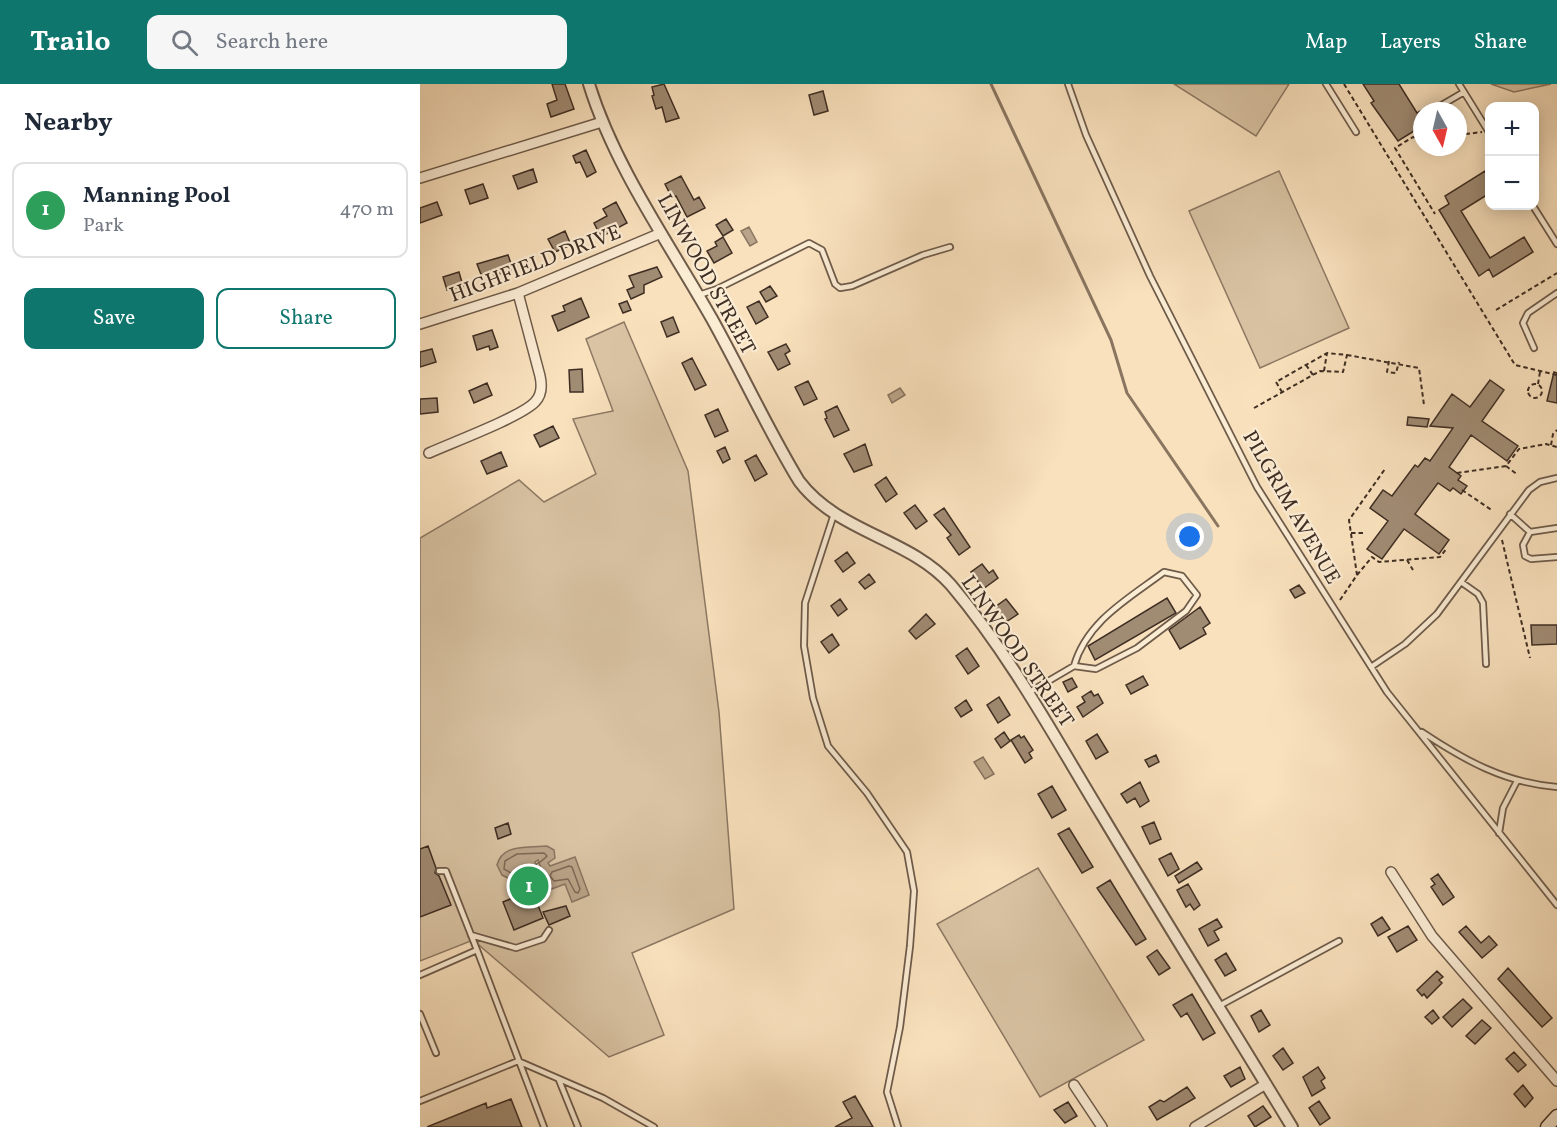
<!DOCTYPE html>
<html lang="en">
<head>
<meta charset="utf-8">
<style>
	body { margin:0; font-family:Vollkorn,serif; background:#f6f6f7; color:#1f2937 }
	.controls { position:absolute; right:18px; top:18px; display:grid; overflow:hidden; border-radius:12px; box-shadow:0 3px 15px #0003 }
	.controls button { width:54px; height:54px; display:grid; place-items:center; padding:0; border:0; border-bottom:2px solid #e0e1e3; background:#fff; color:#1f2937; font:30px sans-serif }
	.compass { position:absolute; left:993px; top:18px; width:54px; height:54px; border-radius:50%; background:#fff; box-shadow:0 3px 15px #0003; rotate:172deg }
	.you { position:absolute; left:770px; top:453px; width:21px; height:21px; margin:-15px; border:4px solid #fff; border-radius:50%; background:#1a73e8; box-shadow:0 0 0 9px #1a73e833 }
	.badge { display:grid; place-items:center; width:39px; height:39px; border-radius:50%; background:#0f766e; color:#fff; font-size:20px; font-weight:700 }
	.pin { position:absolute; translate:-50% -50%; border:3px solid #fff; box-shadow:0 2px 6px #0006 }
	.list { margin:0; padding:0; list-style:none }
	h2 { display:flex; justify-content:space-between; align-items:center; height:78px; margin:0; padding:0 24px; font-size:26px }
	h2 small { font-size:20px; font-weight:400; color:#747a83 }
	.list li { display:grid; grid-template-columns:39px 1fr auto; gap:18px; align-items:center; box-sizing:border-box; height:96px; margin:0 12px 12px; padding:0 12px; border:2px solid #e0e1e3; border-radius:12px }
	.list b { display:block; font-size:22px; white-space:nowrap }
	.list p { margin:0; font-size:20px; white-space:nowrap; color:#747a83 }
	.list em { font-size:20px; font-style:normal; color:#747a83 }
	.actions { display:flex; gap:12px; padding:18px 24px }
	.actions a { flex:1; padding:14px 0; border:2px solid #0f766e; border-radius:12px; text-align:center; font-size:21px; color:#0f766e }
	.actions .main { background:#0f766e; color:#fff }
	.icon { flex:none; width:33px; height:33px; fill:none; stroke:currentColor; stroke-width:2; stroke-linecap:round; stroke-linejoin:round }
	.map { position:relative; flex:none; width:1137px; height:1043px; overflow:hidden }
	header { display:flex; align-items:center; gap:36px; box-sizing:border-box; height:84px; padding:0 30px; background:#0f766e; color:#fff }
	header strong { font-size:28px }
	nav { display:flex; gap:33px; margin-inline-start:auto; font-size:21px }
	.search { width:420px; height:54px; background:#f6f6f7; display:flex; align-items:center; gap:15px; box-sizing:border-box; padding:0 21px; border-radius:12px; color:#747a83; font-size:22px }
	main { display:flex }
	aside { flex:1; background:#fff }
	.map>svg:first-child { display:block }
	.green { fill:#d9c3a3; stroke:#8c7863; stroke-width:1.5 }
	.water { fill:#baa489; stroke:#897560; stroke-width:1.5 }
	.lines { fill:none; stroke-linecap:round; stroke-linejoin:round }
	.shore { stroke:#7c6956; stroke-width:1.5 }
	.stream { stroke:#897560; stroke-width:3 }
	.building { fill:#a08b73; stroke:#3f2e23; stroke-width:1.5 }
	.service-casing { stroke:#6e5b4a; stroke-width:8 }
	.minor-casing { stroke:#6e5b4a; stroke-width:12 }
	.tertiary-casing { stroke:#6e5b4a; stroke-width:14 }
	.secondary-casing { stroke:#3f2e23; stroke-width:15 }
	.path { stroke:#3f2e23; stroke-width:2; stroke-dasharray:4.5 3; stroke-linecap:butt }
	.service { stroke:#fbecd4; stroke-width:4.5 }
	.minor { stroke:#fbecd4; stroke-width:9 }
	.tertiary { stroke:#fbecd4; stroke-width:10 }
	.secondary { stroke:#fbecd4; stroke-width:12 }
	.labels { text-anchor:middle; stroke-width:4.5; stroke-linejoin:round; paint-order:stroke }
	.street-label { font-size:21px; fill:#3f2e23; stroke:#fbecd4 }
</style>
</head>
<body>
<header>
<strong>Trailo</strong>
<div class="search"><svg class="icon" aria-label="search" viewBox="0 0 24 24"><circle cx="10" cy="10" r="6"/><path d="M15 15l6 6"/></svg>Search here</div>
<nav><a>Map</a><a>Layers</a><a>Share</a></nav>
</header>
<main>
<aside>
<h2>Nearby<small></small></h2>
<ul class="list">
<li><span class="badge" style="background:#2e9e5b">1</span><div><b>Manning Pool</b><p>Park</p></div><em>470 m</em></li>
</ul>
<div class="actions"><a class="main">Save</a><a>Share</a></div>
</aside>
<div class="map">
<svg width="1137" height="1043" viewBox="0 0 1137 1043">
	<rect width="100%" height="100%" fill="#f9e1bd"/>
	<filter id="stains"><feTurbulence type="fractalNoise" baseFrequency=".00333" numOctaves="4"/><feColorMatrix values="0 0 0 0 .2 0 0 0 0 .09 0 0 0 0 .02 0 0 0 .5 -.17"/></filter>
	<radialGradient id="worn" r=".72"><stop offset=".6" stop-color="#630" stop-opacity="0"/><stop offset="1" stop-color="#630" stop-opacity=".3"/></radialGradient>
	<path class="green" d="M754,0H869L836,52Z
		M1071,0H1131L1094,8Z
		M859,87L929,244L840,284L769,127Z
		M204,238L268,387L299,628L314,825L212,869L244,951L189,973L53,856L0,877V454L99,396L124,418L176,390L153,335L193,327L166,255Z
		M618,784L724,956L620,1013L517,840Z"/>
	<path class="water" d="M329,143L337,158L330,162L321,147Z
		M480,304L485,311L472,319L468,311Z
		M563,673L574,690L565,695L554,678Z
		M109,763L127,762L134,766L135,774L128,779L130,782L155,773L169,811L152,818L145,800L129,806L118,776L115,778L118,785C105,791 96,800 82,791L77,781C81,765 95,764 109,763Z"/>
	<g class="lines">
		<path class="shore" d="M124,769L127,772C121,779 101,790 91,789L84,785L85,777L97,770Z
			M149,782L152,783L160,805L158,809L155,808L148,795L134,797L130,792L132,788Z"/>
		<path class="stream" d="M571,0L691,256L707,309L798,442"/>
	</g>
	<path class="building" d="M132,0H145L154,25L131,33L127,20L137,16Z
		M244,0L259,34L246,38L242,23L236,25L232,12L234,11L232,3Z
		M943,0H979L997,29L1002,26V42L978,57L951,19L954,17Z
		M403,7L408,27L394,31L389,11Z
		M166,66L176,88L167,93L160,78L156,79L153,72Z
		M113,85L117,98L98,105L93,92Z
		M1065,87L1070,95V109L1041,127L1070,174L1104,153L1113,168L1073,193L1069,185L1059,192L1019,126L1029,120L1025,112Z
		M261,92L274,116L279,113L285,124L267,133L256,112L252,114L245,100Z
		M63,100L68,114L50,120L45,106Z
		M17,118L22,131L0,139V124Z
		M196,118L207,139L181,153L174,139L187,132L183,125Z
		M306,135L313,146L303,152L296,141Z
		M145,147L151,161L135,168L128,155Z
		M303,153L312,169L294,179L287,167L297,162L295,158Z
		M88,171L93,185L74,192L73,188L62,193L57,180Z
		M237,183L242,193L224,201V209L211,215L207,206L214,203L209,192Z
		M39,188L43,202L27,206L23,193Z
		M350,202L357,212L346,218L340,208Z
		M161,214L169,233L138,247L132,232L145,227L143,222Z
		M207,217L211,226L203,229L199,220Z
		M339,217L348,233L336,240L327,223Z
		M253,233L259,248L247,253L241,238Z
		M72,246L78,263L70,266L69,262L57,266L53,252Z
		M366,260L370,267L365,270L370,280L358,286L348,268Z
		M12,265L16,278L0,283V268Z
		M272,274L286,301L275,306L262,279Z
		M162,285L163,308H150L149,286Z
		M1134,288L1137,289V319L1127,317Z
		M1070,296L1084,306L1062,337L1098,362L1087,377L1051,351L1029,383L1041,392L1038,396L1047,402L1041,410L1033,404L1030,407L1018,399L995,430L1029,456L1019,470L984,445L962,475L947,465L968,437L950,424L963,406L972,412L995,381L998,383L1005,374L1010,377L1033,344L1010,342L1032,310L1050,323Z
		M388,297L397,315L384,321L375,303Z
		M67,299L72,311L54,319L49,307Z
		M17,314L18,328L0,330V315Z
		M417,322L429,346L414,353L405,335L407,334L405,328Z
		M298,325L308,347L295,353L285,331Z
		M988,333L1009,335L1007,343L987,341Z
		M133,342L139,354L120,363L114,351Z
		M445,360L452,381L434,388L424,370Z
		M305,363L310,375L303,379L297,367Z
		M81,368L87,382L67,390L61,377Z
		M336,371L347,390L335,397L325,377Z
		M466,393L477,410L466,418L455,401Z
		M495,421L507,437L496,445L484,429Z
		M524,424L550,463L539,471L527,454L531,451L514,431Z
		M427,468L435,479L423,488L415,477Z
		M562,480L569,489L573,486L578,494L563,505L551,488Z
		M449,490L455,498L445,505L439,498Z
		M879,501L885,509L875,514L870,506Z
		M747,514L756,529L675,576L668,562Z
		M420,515L427,525L418,532L411,522Z
		M586,515L598,530L586,538L575,523Z
		M780,523L790,539L783,544L786,550L760,565L749,546Z
		M506,530L515,540L496,555L489,547Z
		M1111,541H1137V560L1112,561Z
		M412,550L419,561L409,569L401,558Z
		M547,564L559,582L548,590L536,572Z
		M723,592L728,601L711,610L706,601Z
		M652,594L657,603L648,608L643,598Z
		M671,607L674,612L678,610L683,619L663,633L657,623L665,618L662,613Z
		M579,613L590,631L578,639L567,621Z
		M546,616L552,626L541,633L535,624Z
		M584,648L590,657L581,664L575,655Z
		M677,650L688,668L676,675L666,657Z
		M599,651L601,654L604,652L613,666L609,669L612,674L605,679L591,656Z
		M736,671L739,678L729,683L725,676Z
		M720,698L729,717L720,723L715,714L707,719L701,710Z
		M632,702L646,726L632,734L618,710Z
		M734,738L741,755L730,760L722,743Z
		M88,739L91,750L78,755L75,744Z
		M649,744L673,783L662,789L638,750Z
		M8,762L16,784L15,789L19,792L31,821L0,833V765Z
		M751,769L759,785L748,792L739,775Z
		M777,778L782,785L759,799L755,792Z
		M1018,790L1034,813L1023,821L1011,803L1015,800L1011,795Z
		M690,796L726,855L716,861L677,804Z
		M768,800L780,821L774,826L770,820L766,823L757,806Z
		M112,806L123,834L94,846L83,818Z
		M146,822L150,832L129,841L123,828Z
		M962,833L970,845L958,852L951,840Z
		M797,835L802,843L794,847L799,856L788,862L779,845Z
		M988,842L997,856L977,868L968,853Z
		M1046,842L1061,859L1069,852L1077,861L1062,874L1039,848Z
		M737,866L750,884L739,891L727,873Z
		M806,869L816,886L805,892L795,876Z
		M1088,884L1132,934L1122,943L1078,895Z
		M1017,887L1023,893L1019,896L1022,899L1007,914L1004,910L1002,912L997,906Z
		M772,910L795,949L783,956L767,929L761,933L753,921Z
		M1043,915L1052,924L1032,943L1023,933Z
		M841,926L850,941L839,948L831,932Z
		M1013,926L1019,934L1012,940L1005,933Z
		M1062,936L1071,944L1055,960L1046,952Z
		M863,964L873,979L863,986L853,972Z
		M1094,968L1106,981L1098,988L1086,975Z
		M820,983L825,995L811,1003L804,992Z
		M898,983L905,994L901,997L905,1004L892,1012L883,993Z
		M1103,1001L1113,1014L1105,1023L1094,1010Z
		M767,1003L775,1014L737,1036L729,1023L740,1016L744,1018Z
		M435,1012L453,1043H415L432,1034L423,1018Z
		M91,1015L102,1043H7L66,1019L67,1024Z
		M899,1017L910,1034L900,1041L889,1024Z
		M648,1018L657,1032L645,1039L634,1026Z
		M843,1022L851,1033L835,1043L828,1032Z"/>
	<g class="lines">
		<defs>
			<path id="service" d="M648,0L666,51L730,192L837,403L967,608L1137,821
				M906,0L936,48
				M1039,0L1070,50
				M1015,25L1044,8
				M1113,122L1137,160
				M279,211L297,205L389,159L402,166L415,200L420,204L432,202L503,171L530,163
				M1114,264L1103,239L1108,229L1137,209
				M414,430L385,519L384,562L393,614L408,662L447,709L487,768L494,807L490,862L480,943L467,1008L478,1043
				M1090,430L1110,448L1137,444
				M1110,448L1103,461L1105,472L1111,475L1137,473
				M1041,498L1058,510L1063,519L1066,580
				M951,583L985,560L1017,530L1109,406L1120,398L1137,394
				M608,609L654,582C667,537 708,515 744,488L762,492L777,511L766,527L717,564L676,585L654,582
				M1002,648C1044,676 1085,699 1137,703
				M1079,749L1083,724L1097,697
				M19,787H26L57,866
				M51,851L96,864L123,855L129,846
				M0,891L57,866L124,1043
				M799,922L919,857
				M0,930L16,969
				M139,996L158,1043
				M0,1017L98,977L183,1014L234,1043"/>
			<path id="minor" d="M0,94L182,38
				M0,240L98,209L241,149
				M9,369C31,359 101,333 115,318C122,311 122,301 120,292L98,209
				M971,788L1012,852L1137,997
				M654,1001L682,1043
				M775,1043L846,1000"/>
			<path id="tertiary" d="M169,0C195,84 249,159 292,235C322,289 347,344 379,397C418,449 490,454 531,501C591,572 635,654 683,733C745,837 809,939 872,1043"/>
			<path id="secondary" d="M1127,1043L1137,1032"/>
		</defs>
		<use href="#service" class="service-casing"/>
		<use href="#minor" class="minor-casing"/>
		<use href="#tertiary" class="tertiary-casing"/>
		<use href="#secondary" class="secondary-casing"/>
		<path class="path" d="M924,0L1095,281L1137,291
			M1038,51L1062,48
			M1002,56L993,53L975,64L1015,130
			M1076,226L1137,189
			M927,271L999,284L1004,321
			M969,277L967,288L976,289L979,278
			M886,281L893,291
			M904,287L907,269
			M1108 307a7 7 0 1 1 14 0a7 7 0 1 1-14 0Z
			M1118,300L1120,288
			M834,324L900,287L923,288L927,271L907,269L856,298L862,308
			M1131,361L1133,350L1137,346
			M1086,382L1098,391
			M1037,389L1086,382L1099,365L1126,360L1137,363
			M1042,406L1073,427
			M931,449H945
			M1082,456L1110,574
			M987,476L993,486
			M937,491L952,473L959,478L1020,473L1027,464
			M920,516L937,491L929,436L965,385"/>
		<use href="#service" class="service"/>
		<use href="#minor" class="minor"/>
		<use href="#tertiary" class="tertiary"/>
		<use href="#secondary" class="secondary"/>
	</g>
	<g class="labels">
		<g class="street-label">
			<text transform="translate(115 179) rotate(-21)" y="7">HIGHFIELD DRIVE</text>
			<text transform="translate(287 190) rotate(61)" y="7">LINWOOD STREET</text>
			<text transform="translate(872 423) rotate(60)" y="7">PILGRIM AVENUE</text>
			<text transform="translate(598 567) rotate(55)" y="7">LINWOOD STREET</text>
		</g>
	</g>
	<rect width="100%" height="100%" filter="url(#stains)"/>
	<rect width="100%" height="100%" fill="url(#worn)"/>
</svg>
<div class="controls">
<button>+</button>
<button>−</button>
</div>
<svg class="compass" viewBox="-18 -18 36 36"><path d="M0-13l5 13h-10z" fill="#e53935"/><path d="M0 13l5-13h-10z" fill="#747a83"/></svg>
<div class="you"></div>
<div class="pin badge" style="left:109px;top:802px;background:#2e9e5b">1</div>
</div>
</main>
</body>
</html>
